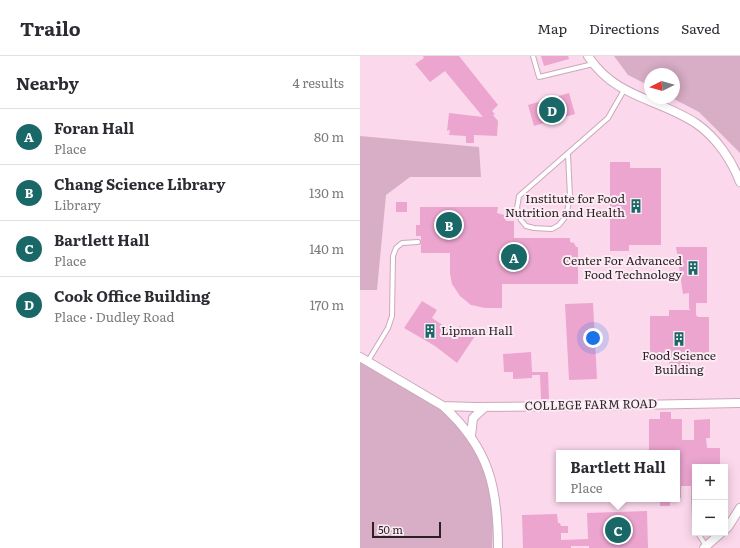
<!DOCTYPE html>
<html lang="en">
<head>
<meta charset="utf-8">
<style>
	body { margin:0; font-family:Literata,serif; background:#f7f7f7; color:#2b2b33 }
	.controls { position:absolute; right:12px; bottom:12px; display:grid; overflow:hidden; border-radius:0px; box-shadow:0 2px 10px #0003 }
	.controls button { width:36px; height:36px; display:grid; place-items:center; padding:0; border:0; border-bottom:1px solid #e1e1e2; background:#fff; color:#2b2b33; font:20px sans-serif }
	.compass { position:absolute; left:284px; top:12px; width:36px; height:36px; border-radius:50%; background:#fff; box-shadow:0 2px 10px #0003; rotate:265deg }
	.scale { position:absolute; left:12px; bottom:10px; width:69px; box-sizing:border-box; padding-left:4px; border:2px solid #2c1f26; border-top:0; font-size:11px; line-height:14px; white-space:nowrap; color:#2c1f26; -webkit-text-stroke:3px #fbecf4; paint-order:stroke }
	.you { position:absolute; left:233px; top:282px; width:14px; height:14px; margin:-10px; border:3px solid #fff; border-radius:50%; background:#1a73e8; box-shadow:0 0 0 6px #1a73e833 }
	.badge { display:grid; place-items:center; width:26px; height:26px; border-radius:50%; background:#196766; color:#fff; font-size:13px; font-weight:700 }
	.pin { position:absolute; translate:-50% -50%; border:2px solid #fff; box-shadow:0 1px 4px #0006 }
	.popup { position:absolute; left:196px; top:394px; width:124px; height:52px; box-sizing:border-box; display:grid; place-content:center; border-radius:0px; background:#fff; filter:drop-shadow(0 1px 3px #0005); font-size:13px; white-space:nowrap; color:#7c7c81 }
	.popup b { font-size:15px; color:#2b2b33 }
	.popup::after { content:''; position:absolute; left:50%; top:100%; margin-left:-8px; border:8px solid transparent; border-top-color:#fff }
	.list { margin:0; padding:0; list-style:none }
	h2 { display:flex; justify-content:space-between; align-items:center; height:52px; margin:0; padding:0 16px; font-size:17px }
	h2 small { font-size:13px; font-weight:400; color:#7c7c81 }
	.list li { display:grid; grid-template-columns:26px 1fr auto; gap:12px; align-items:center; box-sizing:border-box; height:56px; padding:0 16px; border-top:1px solid #e1e1e2 }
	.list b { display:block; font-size:15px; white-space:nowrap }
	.list p { margin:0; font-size:13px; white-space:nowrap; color:#7c7c81 }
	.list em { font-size:13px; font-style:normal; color:#7c7c81 }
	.map { position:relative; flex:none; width:380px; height:492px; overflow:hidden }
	header { display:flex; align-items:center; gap:24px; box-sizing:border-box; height:56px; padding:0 20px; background:#fff; border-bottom:1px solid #e1e1e2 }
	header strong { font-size:19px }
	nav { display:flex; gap:22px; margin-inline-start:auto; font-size:14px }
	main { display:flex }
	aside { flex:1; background:#fff }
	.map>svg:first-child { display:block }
	.green { fill:#d8adc6 }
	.building { fill:#eba5cf }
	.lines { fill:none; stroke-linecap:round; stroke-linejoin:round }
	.lane-casing { stroke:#cba8bb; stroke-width:6 }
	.street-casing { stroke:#cba8bb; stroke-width:10 }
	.lane { stroke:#fff; stroke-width:4 }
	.street { stroke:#fff; stroke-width:8 }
	.labels { text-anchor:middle; stroke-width:4; stroke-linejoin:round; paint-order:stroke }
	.poi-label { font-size:12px; fill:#2c1f26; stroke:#fbecf4; text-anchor:end }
	.street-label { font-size:12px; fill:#2c1f26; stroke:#fbecf4 }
</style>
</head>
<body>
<header>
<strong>Trailo</strong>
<nav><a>Map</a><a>Directions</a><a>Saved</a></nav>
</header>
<main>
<aside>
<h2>Nearby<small>4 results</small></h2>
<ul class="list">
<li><span class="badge">A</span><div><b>Foran Hall</b><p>Place</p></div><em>80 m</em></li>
<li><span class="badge">B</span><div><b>Chang Science Library</b><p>Library</p></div><em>130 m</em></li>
<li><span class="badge">C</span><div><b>Bartlett Hall</b><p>Place</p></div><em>140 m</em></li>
<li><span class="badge">D</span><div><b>Cook Office Building</b><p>Place · Dudley Road</p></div><em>170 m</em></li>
</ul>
</aside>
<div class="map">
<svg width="380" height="492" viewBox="0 0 380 492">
	<rect width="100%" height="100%" fill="#fcd8ec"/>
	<path class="green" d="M254,0H380V97L339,56L312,42H314V18H290V30L268,19Z
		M0,80L119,91L121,121H50L26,139L17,234H0Z
		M0,300L101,364L135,422L132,492H0Z"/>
	<path class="building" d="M63,0H99L138,49L132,55L135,58L133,59L138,65L137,80L114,79V87H106V80L89,79L90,74L87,75L89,57L123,61L85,15L70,26L55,8L64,2Z
		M181,0H208L209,3L184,10Z
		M209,37L215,58L174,70L168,49Z
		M250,106H270V112H301V189H269V195H250Z
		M36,146H47V156H36Z
		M60,151H138L137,157L144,159L146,165H154V182H210V186L214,187L216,191H218V228H142V252H125L111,249L100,240L92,228L90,218V197H61V180H56V169H60Z
		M316,191H347V247H336V259L338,261H349V305H330V312H309V305H290V260H309V254H331L329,253V237L323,238Z
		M62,245L77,254L72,262L95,277L100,270L115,280L97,307L75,290L44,272Z
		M233,247L237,323L209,324L205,248Z
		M171,296L172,316H188L189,343H181L180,319H172V322L153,323V316H144L143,298Z
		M300,356H311V363H322V384H334V364L350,363V382H346L347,392H360V411H335V438H331V430H321V442H317V397H289V363H300Z
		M300,443H310V450H300Z
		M287,455L288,492H229V490H211V492H163L162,459L197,458L198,467H200L201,470H208V477H201V484L228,483L227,457Z"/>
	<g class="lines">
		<defs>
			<path id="lane" d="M173,0L179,21L233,8
				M208,98L210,141L206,160L199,169L192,173L174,172L166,170L161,164L157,152L159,140L248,62L264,34
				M8,305L28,272L32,260L33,200L36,192L42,187L58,186
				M334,440L335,466
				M338,477L346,490"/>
			<path id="street" d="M228,0C256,43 299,42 337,68C357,82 372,105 380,126
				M0,301L83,350C129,392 138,431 138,492
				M83,350L114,351L220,350L380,347
				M111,380L113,362L125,351
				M365,474L368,471L380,452
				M344,492L361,477"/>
		</defs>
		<use href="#lane" class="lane-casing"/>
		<use href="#street" class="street-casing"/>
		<use href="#lane" class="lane"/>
		<use href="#street" class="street"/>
	</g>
	<defs>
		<symbol id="building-bare" viewBox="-9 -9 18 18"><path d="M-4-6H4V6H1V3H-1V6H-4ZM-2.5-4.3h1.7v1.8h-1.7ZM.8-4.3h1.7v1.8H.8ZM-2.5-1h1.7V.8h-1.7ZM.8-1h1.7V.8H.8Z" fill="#196766" stroke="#fbecf4" stroke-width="2.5" paint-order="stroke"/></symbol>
	</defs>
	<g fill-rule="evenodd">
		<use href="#building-bare" x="266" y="140" width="20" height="20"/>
		<use href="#building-bare" x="323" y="202" width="20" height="20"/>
		<use href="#building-bare" x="60" y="265" width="20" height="20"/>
		<use href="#building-bare" x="309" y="273" width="20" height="20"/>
	</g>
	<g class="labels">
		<g class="poi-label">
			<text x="265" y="147">Institute for Food<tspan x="265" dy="14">Nutrition and Health</tspan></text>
			<text x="322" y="209">Center For Advanced<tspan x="322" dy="14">Food Technology</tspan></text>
			<text x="81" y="279" text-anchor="start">Lipman Hall</text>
			<text x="319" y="304" text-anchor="middle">Food Science<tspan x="319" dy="14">Building</tspan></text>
		</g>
		<g class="street-label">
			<text transform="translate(231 349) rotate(-1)" y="4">COLLEGE FARM ROAD</text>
		</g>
	</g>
</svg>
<div class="controls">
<button>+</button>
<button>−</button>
</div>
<svg class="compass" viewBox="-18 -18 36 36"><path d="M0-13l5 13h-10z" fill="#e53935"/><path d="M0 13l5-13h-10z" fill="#7c7c81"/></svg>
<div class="scale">50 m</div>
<div class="you"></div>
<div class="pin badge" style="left:154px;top:201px">A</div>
<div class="pin badge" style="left:89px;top:169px">B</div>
<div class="pin badge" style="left:258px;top:474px">C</div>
<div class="popup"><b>Bartlett Hall</b>Place</div>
<div class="pin badge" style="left:192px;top:54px">D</div>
</div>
</main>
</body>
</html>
